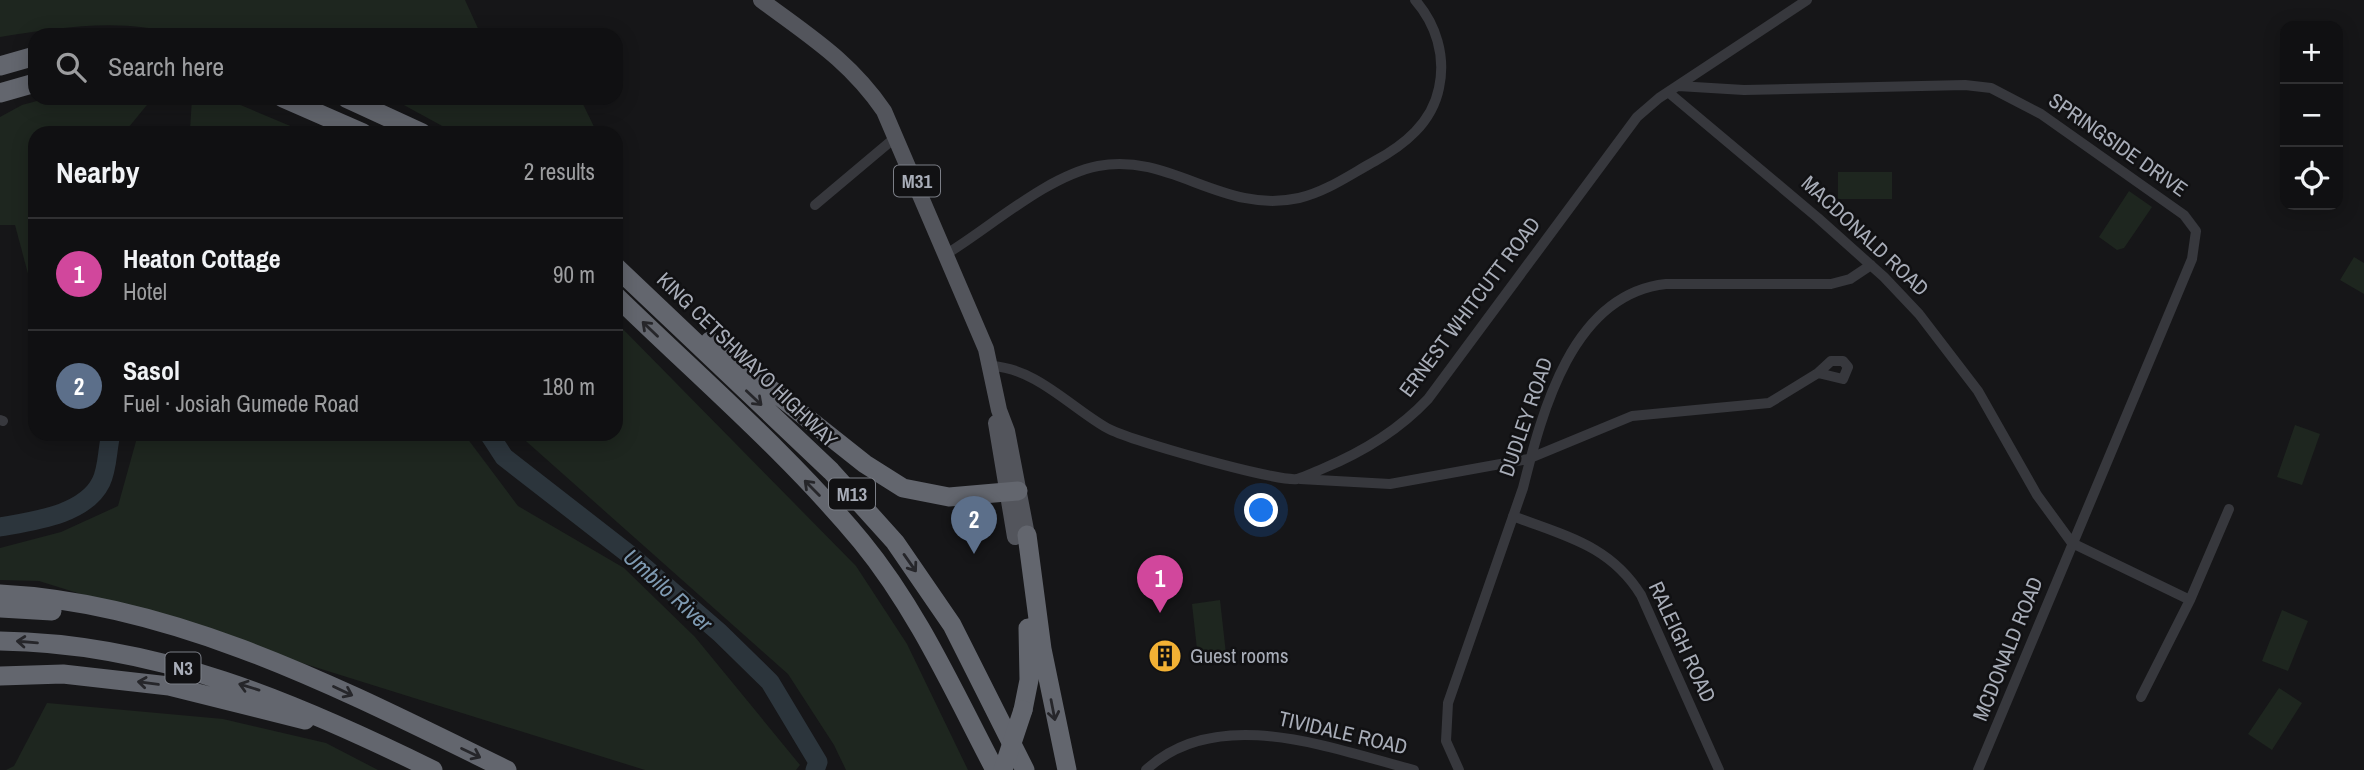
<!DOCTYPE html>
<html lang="en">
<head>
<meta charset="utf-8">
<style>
	body { margin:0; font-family:"Archivo Narrow",sans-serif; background:#19191b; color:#f1f3f6 }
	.controls { position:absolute; right:21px; top:21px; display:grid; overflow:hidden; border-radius:14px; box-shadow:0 4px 18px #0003 }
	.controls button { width:63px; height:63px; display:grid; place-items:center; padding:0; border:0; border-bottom:2px solid #303032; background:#101012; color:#f1f3f6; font:35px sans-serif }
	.you { position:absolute; left:1262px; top:511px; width:24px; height:24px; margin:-18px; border:5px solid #fff; border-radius:50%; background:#1a73e8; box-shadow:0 0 0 10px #1a73e833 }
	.badge { display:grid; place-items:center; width:46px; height:46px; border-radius:50%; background:#f2b134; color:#fff; font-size:23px; font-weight:700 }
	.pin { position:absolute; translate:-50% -58px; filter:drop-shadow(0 2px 4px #0008) }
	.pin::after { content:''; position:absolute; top:37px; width:24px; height:21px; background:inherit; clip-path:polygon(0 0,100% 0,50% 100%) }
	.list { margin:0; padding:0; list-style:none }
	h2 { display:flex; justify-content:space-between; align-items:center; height:91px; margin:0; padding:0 28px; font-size:30px }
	h2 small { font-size:23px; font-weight:400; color:#9c9d9f }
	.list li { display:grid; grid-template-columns:46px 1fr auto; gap:21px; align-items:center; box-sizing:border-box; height:112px; padding:0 28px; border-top:2px solid #303032 }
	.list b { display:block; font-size:26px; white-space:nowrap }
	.list p { margin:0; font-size:23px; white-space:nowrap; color:#9c9d9f }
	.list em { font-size:23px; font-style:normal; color:#9c9d9f }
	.icon { flex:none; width:38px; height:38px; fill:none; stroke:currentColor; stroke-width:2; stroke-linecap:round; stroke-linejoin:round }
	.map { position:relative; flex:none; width:2364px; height:770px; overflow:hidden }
	.search { position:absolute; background:#101012; box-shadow:0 4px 18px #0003; left:28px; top:28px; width:595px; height:77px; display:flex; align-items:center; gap:18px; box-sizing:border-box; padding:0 24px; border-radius:21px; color:#9c9d9f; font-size:26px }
	.panel { position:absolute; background:#101012; box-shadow:0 4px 18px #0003; left:28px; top:126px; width:595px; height:315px; border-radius:21px }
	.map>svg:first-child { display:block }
	.green { fill:#1e261f }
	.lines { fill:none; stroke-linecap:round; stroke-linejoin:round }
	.river { stroke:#2c353c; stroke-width:19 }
	.street { stroke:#37383d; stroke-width:10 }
	.primary { stroke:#53555c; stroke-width:16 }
	.highway { stroke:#63666e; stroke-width:19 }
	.highway-bridge { stroke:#63666e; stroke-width:19 }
	.oneway { stroke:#26262a }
	.labels { text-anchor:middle; stroke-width:5; stroke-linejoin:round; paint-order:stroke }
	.shield { fill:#111113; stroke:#7b7e86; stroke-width:2 }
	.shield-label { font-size:19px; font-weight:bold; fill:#a8adb8 }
	.street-label { font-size:21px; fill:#a8adb8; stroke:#111113 }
	.poi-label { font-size:21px; fill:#a8adb8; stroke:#111113; text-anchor:start }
	.water-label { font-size:23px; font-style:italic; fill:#7f9bb3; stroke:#111113 }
</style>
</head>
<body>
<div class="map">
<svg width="2364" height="770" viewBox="0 0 2364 770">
	<rect width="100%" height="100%" fill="#161618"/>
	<path class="green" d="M0,0H465L481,35H180C120,17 60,28 0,37Z
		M48,98L151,100L124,133H35V290L31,285L15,225H0V117L22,105Z
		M192,98H224L307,133H195L190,130Z
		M391,98H576L582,102L597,133H455Z
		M1838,172H1892V199H1838Z
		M2129,191L2152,207L2124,248L2117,250L2099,237Z
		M2354,257L2364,263V294L2340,280Z
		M616,322L856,566L907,644L968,770H846L834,745L788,674L518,434H616Z
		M2295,425L2320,434L2302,485L2277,477Z
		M138,434H464L518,506L624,568L695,637L800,765L796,770H645L39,581L0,580V548L61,532L118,506Z
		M1220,600L1226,654L1198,658L1192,604Z
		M2282,610L2308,621L2288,671L2262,661Z
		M2279,688L2302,703L2272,750L2248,734Z
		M47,703L223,719L326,743L378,770H6L14,766Z"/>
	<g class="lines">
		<path class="river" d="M489,434L504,457L630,555L720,633L770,682L818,762L815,770
			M0,527C33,521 85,515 101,482C108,468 107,449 111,434"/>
		<path class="street" d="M1678,86L1744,90L1965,85L1991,88L2041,114L2184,215L2196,231L2192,259L1978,770
			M1668,92L1818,218L1884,277L1919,314L1978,391L2037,495L2072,543L2190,600
			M815,205L897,136
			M948,253C992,226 1047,176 1098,166C1171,152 1222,215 1299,198C1326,192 1351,174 1375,161C1404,145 1432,123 1439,88C1446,56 1436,24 1415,0
			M991,366C1036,368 1070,407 1107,428C1128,440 1277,482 1297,479C1305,477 1315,472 1322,469C1363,452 1398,431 1428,399L1637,117L1659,98L1807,0
			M0,420L3,421
			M1300,479L1390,484L1528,459L1632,416L1769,403L1818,373L1831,361H1843L1848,367L1843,379L1818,373
			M1513,516C1565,536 1610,545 1641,595L1719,770
			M2141,697L2190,600L2229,509
			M1146,770C1217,703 1333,749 1414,770
			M1459,770L1446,741L1448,703L1523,488C1542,412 1572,294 1666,284H1831L1850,279L1871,265"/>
		<path class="primary" d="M761,0C809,36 849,60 884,111L986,349L999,410L1007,431L1027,535
			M996,423L1015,537"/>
		<path class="highway" d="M0,66L35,56
			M0,93L35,83
			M283,98L363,133
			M346,98L422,133
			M616,267L831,471L895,542L952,625L1025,770
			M616,296C698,376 788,453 861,541C917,609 954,692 995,770
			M710,341L865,464L903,488L949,497L1018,491
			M1027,535L1042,649L1067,770
			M0,594C179,603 349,693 507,770
			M0,608L52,611
			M0,641C157,643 295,702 433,770
			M0,676L63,674L169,686L305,720
			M1023,710L1029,680L1028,628"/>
		<path class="highway-bridge" d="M1003,770L1023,710"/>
	</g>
	<defs><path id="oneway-shaft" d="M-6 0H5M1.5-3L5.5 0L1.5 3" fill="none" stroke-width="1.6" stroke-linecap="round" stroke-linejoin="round" transform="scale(1.75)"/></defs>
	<g class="oneway">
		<use href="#oneway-shaft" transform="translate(650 329) rotate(-136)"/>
		<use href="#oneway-shaft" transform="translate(754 398) rotate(43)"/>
		<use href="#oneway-shaft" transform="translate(812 488) rotate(-135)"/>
		<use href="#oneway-shaft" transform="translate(910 563) rotate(55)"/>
		<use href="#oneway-shaft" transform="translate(27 642) rotate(-175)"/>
		<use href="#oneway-shaft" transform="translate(148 683) rotate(-172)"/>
		<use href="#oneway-shaft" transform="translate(249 687) rotate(-163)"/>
		<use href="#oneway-shaft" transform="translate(343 691) rotate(25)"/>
		<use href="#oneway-shaft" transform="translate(1053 710) rotate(79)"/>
		<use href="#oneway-shaft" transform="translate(471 753) rotate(26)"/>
	</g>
	<defs>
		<symbol id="building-disc" viewBox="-11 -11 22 22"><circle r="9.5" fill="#f2b134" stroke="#111113"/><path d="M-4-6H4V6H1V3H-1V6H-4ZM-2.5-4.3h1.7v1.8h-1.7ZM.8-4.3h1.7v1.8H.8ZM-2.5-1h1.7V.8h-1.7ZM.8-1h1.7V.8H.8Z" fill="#111"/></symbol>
	</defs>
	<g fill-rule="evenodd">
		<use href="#building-disc" x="1146" y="637" width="38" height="38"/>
	</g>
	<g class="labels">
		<g class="shield">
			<rect x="894" y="165.5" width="46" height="31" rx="5"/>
			<rect x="829" y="478.5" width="46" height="31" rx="5"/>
			<rect x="165.5" y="652.5" width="35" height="31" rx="5"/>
		</g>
		<g class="shield-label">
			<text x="917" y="188">M31</text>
			<text x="852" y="501">M13</text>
			<text x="183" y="675">N3</text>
		</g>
		<g class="street-label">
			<text transform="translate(2118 145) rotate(35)" y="7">SPRINGSIDE DRIVE</text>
			<text transform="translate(1865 236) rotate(43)" y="7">MACDONALD ROAD</text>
			<text transform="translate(1470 307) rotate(-53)" y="7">ERNEST WHITCUTT ROAD</text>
			<text transform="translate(747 360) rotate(44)" y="7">KING CETSHWAYO HIGHWAY</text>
			<text transform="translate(1526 417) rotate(-71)" y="7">DUDLEY ROAD</text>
			<text transform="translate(1682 642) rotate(65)" y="7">RALEIGH ROAD</text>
			<text transform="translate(2008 649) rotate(-68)" y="7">MCDONALD ROAD</text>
			<text transform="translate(1343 733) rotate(13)" y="7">TIVIDALE ROAD</text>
		</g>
		<g class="poi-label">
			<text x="1190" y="663">Guest rooms</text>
		</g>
		<g class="water-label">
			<text transform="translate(668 590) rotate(42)" y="8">Umbilo River</text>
		</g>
	</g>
</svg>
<div class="controls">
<button>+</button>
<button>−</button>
<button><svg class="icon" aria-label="locate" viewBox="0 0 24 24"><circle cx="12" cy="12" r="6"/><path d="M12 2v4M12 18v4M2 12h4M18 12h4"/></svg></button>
</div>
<div class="you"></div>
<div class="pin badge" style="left:1160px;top:613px;background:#d1479c">1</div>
<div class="pin badge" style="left:974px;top:554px;background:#5c6f8a">2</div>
<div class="search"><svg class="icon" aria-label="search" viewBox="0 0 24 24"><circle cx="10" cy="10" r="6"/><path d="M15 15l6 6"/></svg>Search here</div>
<section class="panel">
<h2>Nearby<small>2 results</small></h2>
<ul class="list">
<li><span class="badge" style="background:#d1479c">1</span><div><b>Heaton Cottage</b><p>Hotel</p></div><em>90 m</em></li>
<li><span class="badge" style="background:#5c6f8a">2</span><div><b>Sasol</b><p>Fuel · Josiah Gumede Road</p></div><em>180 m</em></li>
</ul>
</section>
</div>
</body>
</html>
